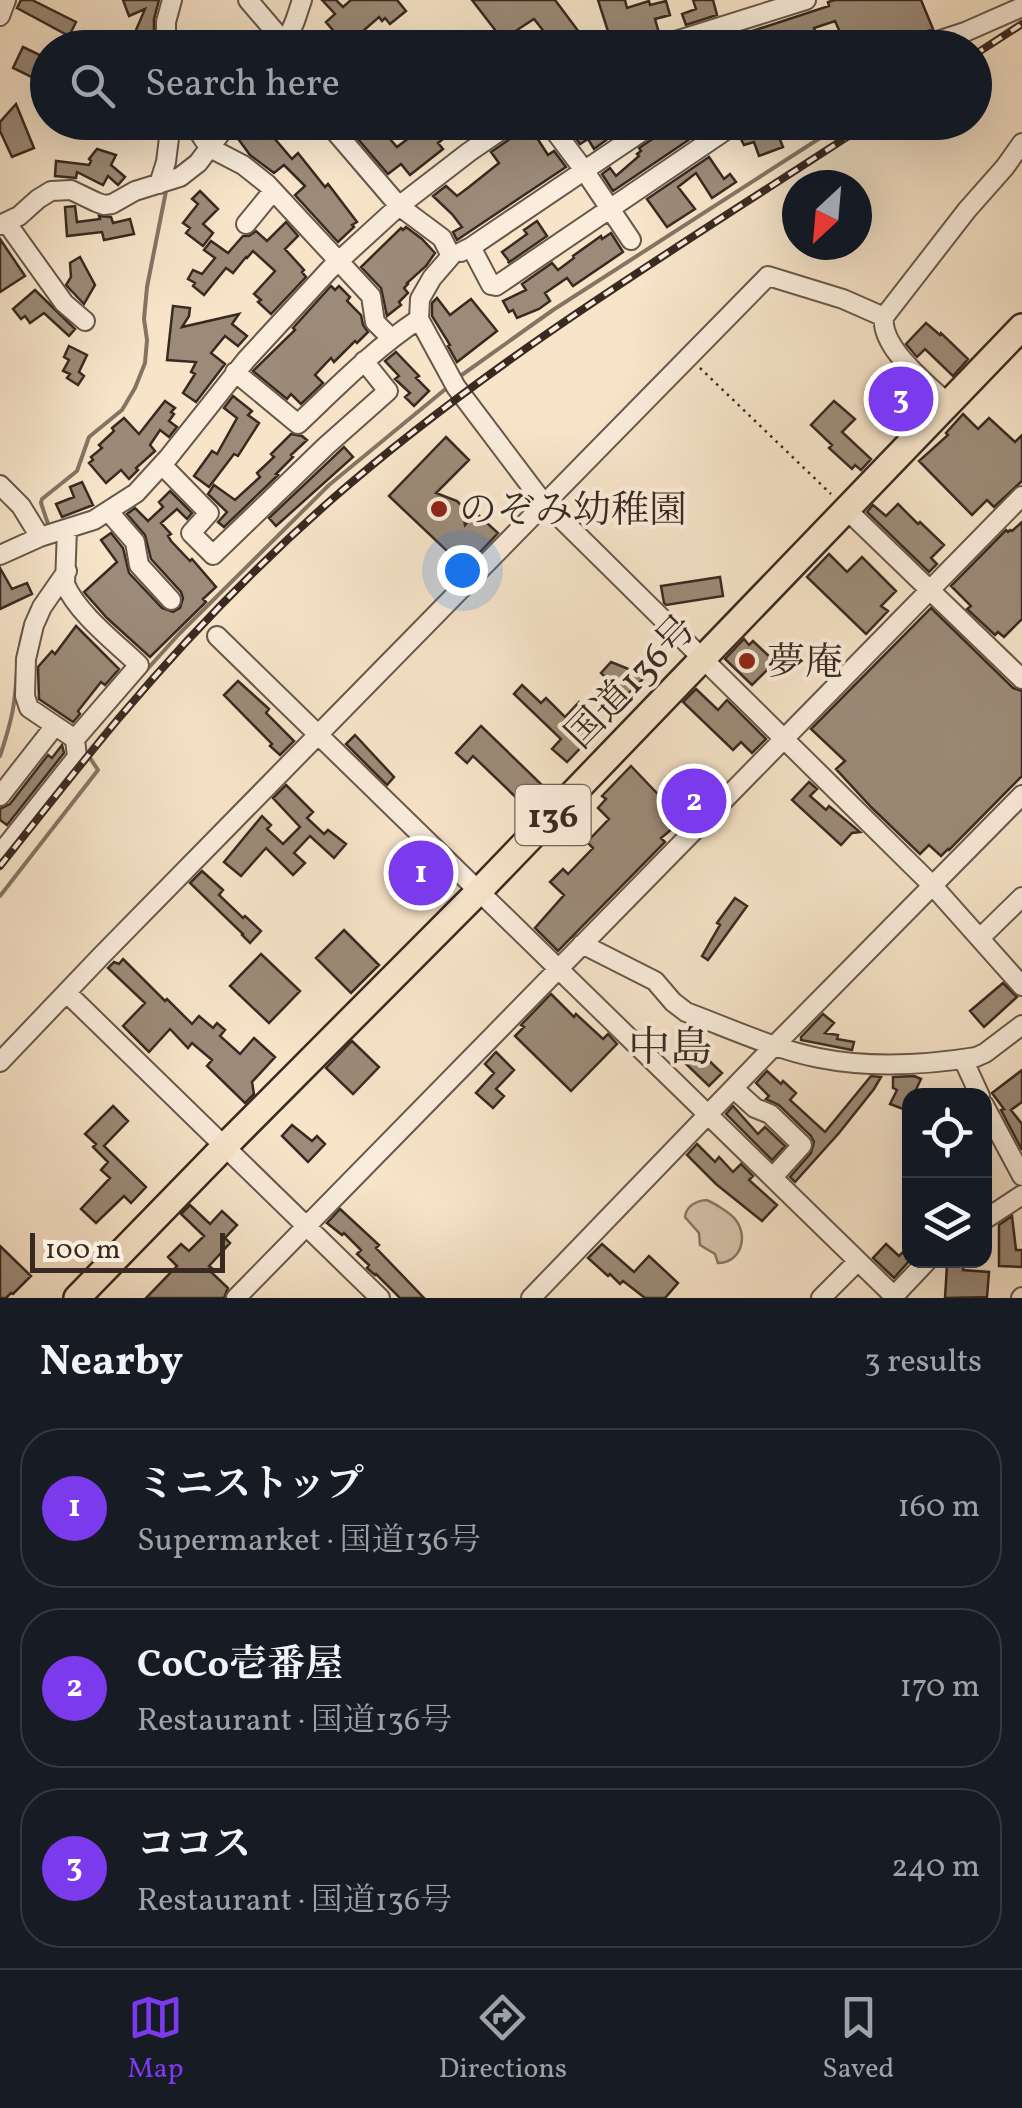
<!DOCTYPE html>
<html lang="en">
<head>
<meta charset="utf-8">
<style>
	body { margin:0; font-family:Vollkorn,"Noto Serif JP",serif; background:#242831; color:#f1f3f6 }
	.controls { position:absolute; right:30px; bottom:30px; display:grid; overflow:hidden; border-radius:20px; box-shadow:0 10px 40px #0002 }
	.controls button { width:90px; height:90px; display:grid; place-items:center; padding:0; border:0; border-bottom:2px solid #363941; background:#171b24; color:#f1f3f6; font:50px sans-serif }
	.compass { position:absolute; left:782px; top:170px; width:90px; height:90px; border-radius:50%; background:#171b24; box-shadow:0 10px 40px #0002; rotate:206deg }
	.scale { position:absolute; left:30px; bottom:25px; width:195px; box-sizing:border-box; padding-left:10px; border:5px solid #392a21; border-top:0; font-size:28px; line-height:35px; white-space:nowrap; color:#392a21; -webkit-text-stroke:8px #faeddc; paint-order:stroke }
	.you { position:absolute; left:462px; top:570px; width:35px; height:35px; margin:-25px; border:8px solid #fff; border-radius:50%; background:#1a73e8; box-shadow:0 0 0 15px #1a73e833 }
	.badge { display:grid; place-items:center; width:65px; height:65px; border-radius:50%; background:#7c3aed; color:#fff; font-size:32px; font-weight:700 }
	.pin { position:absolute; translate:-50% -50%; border:5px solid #fff; box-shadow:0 2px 10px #0006 }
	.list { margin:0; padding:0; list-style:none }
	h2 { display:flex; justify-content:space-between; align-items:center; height:130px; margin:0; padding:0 40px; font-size:42px }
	h2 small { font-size:32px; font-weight:400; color:#9ea1a6 }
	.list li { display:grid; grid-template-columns:65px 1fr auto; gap:30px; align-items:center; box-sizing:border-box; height:160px; margin:0 20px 20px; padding:0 20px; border:2px solid #363941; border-radius:40px }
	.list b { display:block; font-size:38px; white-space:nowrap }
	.list p { margin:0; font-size:32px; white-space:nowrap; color:#9ea1a6 }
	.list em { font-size:32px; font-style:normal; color:#9ea1a6 }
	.icon { flex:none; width:55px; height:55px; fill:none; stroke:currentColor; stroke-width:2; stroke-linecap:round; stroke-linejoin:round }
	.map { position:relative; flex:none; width:1022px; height:1298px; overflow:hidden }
	.search { position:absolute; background:#171b24; box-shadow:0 10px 40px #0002; left:30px; right:30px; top:30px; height:110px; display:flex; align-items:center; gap:25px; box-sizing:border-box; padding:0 35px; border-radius:55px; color:#9ea1a6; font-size:38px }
	.sheet { height:670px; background:#171b24 }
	nav { display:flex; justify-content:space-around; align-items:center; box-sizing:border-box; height:140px; border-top:2px solid #363941; background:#171b24; font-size:28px; color:#9ea1a6 }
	nav a { display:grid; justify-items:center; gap:5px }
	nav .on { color:#7c3aed }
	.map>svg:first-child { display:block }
	.green { fill:#d7c4ac; stroke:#876; stroke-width:2.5 }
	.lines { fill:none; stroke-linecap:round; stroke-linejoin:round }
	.stream { stroke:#847464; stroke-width:4 }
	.building { fill:#9c8b78; stroke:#392a21; stroke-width:2.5 }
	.minor-casing { stroke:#68584b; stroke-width:22 }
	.highway-casing { stroke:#392a21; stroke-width:30 }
	.path { stroke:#392a21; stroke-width:2.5; stroke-dasharray:2.5 5; stroke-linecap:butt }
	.minor { stroke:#faeddc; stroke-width:18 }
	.highway { stroke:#f7e4c9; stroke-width:25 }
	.rail-casing { stroke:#392a21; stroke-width:8 }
	.rail { stroke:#faeddc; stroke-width:4; stroke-dasharray:11; stroke-linecap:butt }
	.poi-dot { fill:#8f2418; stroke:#faeddc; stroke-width:4 }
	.labels { text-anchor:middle; stroke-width:8; stroke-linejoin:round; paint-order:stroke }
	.shield { fill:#faeddc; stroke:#736459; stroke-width:2.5 }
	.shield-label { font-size:35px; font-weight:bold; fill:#392a21 }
	.poi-label { font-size:38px; fill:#392a21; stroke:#faeddc; text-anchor:start }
	.street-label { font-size:38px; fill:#392a21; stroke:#faeddc }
	.quarter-label { font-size:42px; fill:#392a21; stroke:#faeddc }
</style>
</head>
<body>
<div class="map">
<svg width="1022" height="1298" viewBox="0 0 1022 1298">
	<rect width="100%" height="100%" fill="#f7e4c9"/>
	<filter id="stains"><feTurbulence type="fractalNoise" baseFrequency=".002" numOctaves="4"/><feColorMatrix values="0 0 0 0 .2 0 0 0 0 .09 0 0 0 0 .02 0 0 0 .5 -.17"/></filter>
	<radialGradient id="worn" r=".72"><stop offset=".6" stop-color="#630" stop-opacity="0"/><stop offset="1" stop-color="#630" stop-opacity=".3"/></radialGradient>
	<path class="green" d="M706,1200C713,1202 730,1213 735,1219C749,1236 741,1263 718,1263L715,1254L700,1245L699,1233L685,1217C686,1206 696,1201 706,1200Z"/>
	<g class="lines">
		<path class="stream" d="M459,377L553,310L845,122
			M49,527L41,503L42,499L77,471L89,437L122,410L135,388L145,363L147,340L144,319L147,287L167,186
			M124,695L179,634L329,485L448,387
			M0,756C6,738 12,720 14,702C19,666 16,633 36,602
			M0,896L98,770L84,749"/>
	</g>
	<path class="building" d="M21,0H32L76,22L69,36L17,8Z
		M123,0H159L154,19V38L136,30L145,9L129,16Z
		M322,0H336L343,7L351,0H397L406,11L390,24L385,18L382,21L379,17L355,38L363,48H348L326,22L335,14Z
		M472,0H555L579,32L571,39L567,32L553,43L534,19L514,32L525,48H509Z
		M598,0H625L627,8L649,1L650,5L666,1L670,15L655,19L659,33L642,40L641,37L613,47Z
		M693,0H713L717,15L686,25L682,14L696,9Z
		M835,0H921L933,29L911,37L904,45L898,48H828L843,39L835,21L814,28L822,48H808L804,38L774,48H700L829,6L828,2Z
		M23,47L48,59V75L44,83L13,68Z
		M16,104L34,148L12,157L0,131V122Z
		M253,122H280L269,132L292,159L298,153L325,187L328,184L357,222L352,225L354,227L338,242L295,195L305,186L284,165L274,173L250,155L236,136Z
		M347,122H375L397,147L414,134L409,129L417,122H464L438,143L443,149L410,175L401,164L388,174L345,124Z
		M564,122H599L609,138L594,149L588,139L580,144Z
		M740,122H773L783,147L759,156L754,142L744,145L739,135Z
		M528,124L548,155L554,151L566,167L457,240L453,232L462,227L452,214L433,196L446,186L457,196L469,187L499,163L491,152L520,132Z
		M684,125L693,137L613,191L602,174L610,168L616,176L639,156L637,154L641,151L639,148L663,132L668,138Z
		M97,149L116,155L111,165L125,177L118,185L108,176L103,185L77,172L76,178L55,176L56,161L89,165L91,161L89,159Z
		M709,157L724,179L730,174L736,182L712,198L696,173L678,187L695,209L667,227L647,199Z
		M200,191L218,209L203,224L213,233L203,246L186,233L190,228L183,223L198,204L192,199Z
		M75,206L77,222L100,219L99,216L111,217L113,223L130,219L134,234L104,240L102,232L67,236L65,207Z
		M537,221L547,236L508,263L509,261L502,252L527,234L524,230Z
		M286,222L298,236L285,249L304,270L302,272L306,277L271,314L258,302L261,300L254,294L275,271L253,251L247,258L246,257L233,273L226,268L204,295L193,286L195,283L188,279L193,270L202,274L215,258L204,250L211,241L228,253L243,236H249L256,231L267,241Z
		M406,227L422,239L435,253L426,266L407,283L408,284L404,288L408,293L399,302L401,305L387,316L381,288L361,267L401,228L403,230Z
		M611,233L623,252L573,286L567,278L545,293L550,301L539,309L517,318L513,310L509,312L503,301L526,290L522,284L552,263L558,270L574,258L573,256L601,236L602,239Z
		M0,239L25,276L0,292Z
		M80,257L95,285L84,304L66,285L71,277L70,263Z
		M331,286L335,290L339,286L350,297L347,301L361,315L363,325L368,332L357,343L355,341L334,362L331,358L315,375L323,383L301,404L291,394L287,399L253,371L295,330L293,328Z
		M35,290L75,329L69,336L44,313L30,323L25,316L21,319L13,309Z
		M437,298L450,315L471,299L497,331L457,362L448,346L450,345L432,316V303Z
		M173,306L190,308L189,316L182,327L239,314L232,324L247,336L238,346L225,336L211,353L225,364L196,402L183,393L195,374L191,372L196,362L167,360Z
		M926,323L940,335L941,333L968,359L953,376L925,349L917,357L906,344Z
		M69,346L87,355L79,372L84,376L78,385L67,378L70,374L63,371L69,360L64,357Z
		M396,352L419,376L416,378L429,391L414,406L405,397L410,393L395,379L399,376L385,361Z
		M894,369L927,402L904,425L875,397L891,380L887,376Z
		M233,396L252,411L248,415L259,423L238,456L234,454L209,487L194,476L212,451L217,454L237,418L224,408Z
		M165,401L175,408L171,412L174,414L169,421L177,427L169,437L160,430L150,445L155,451L136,468L138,470L129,479L121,470L106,483L89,463L93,460L91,457L102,448L99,445L114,431L112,428L124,418L139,434Z
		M834,401L855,419L842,432L871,459L861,470L855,465L852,469L829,448L832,445L811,425Z
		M963,414L978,429L989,418L1015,442L1022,435V481L994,507L987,500L972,515L919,461L948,435L946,433Z
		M291,434L302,436L307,440L291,455L293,457L276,474L278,475L224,527L218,522L227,512L208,494L214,485L235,500L260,477L257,473L274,457L271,454Z
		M446,437L469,460L436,493L457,501L462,506L465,525L476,513L498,533L465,568L389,496Z
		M344,447L353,457L276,526L269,518Z
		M82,482L93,505L62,517L56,504L74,497L70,487Z
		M170,491L192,513L187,519L177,509L161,523L171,534L168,536L171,541L190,561L192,559L216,587L203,599L206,602L150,657L107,618L84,592L117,562L101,540L111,533L123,548L129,573L162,608L173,612L180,608L183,598L181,592L151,559L145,535L127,514L135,508L148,521L163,507L159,502Z
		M898,504L918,524L920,522L944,545L931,558L937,564L929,572L867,512L873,505L886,516Z
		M1022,522V619L1004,637L998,632L995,635L967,609L971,606L951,586L1006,530L1008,532L1010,530L1012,531Z
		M829,554L847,572L862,557L896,591L881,606L888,611L866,634L807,577Z
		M0,568L12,589L27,583L32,594L0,609Z
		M720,577L723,596L666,605L664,603L661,586Z
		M931,608L1013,688L1022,691V776L949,850L948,849L941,856L929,845L920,854L872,808L836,769L845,761L811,729Z
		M76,626L119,669L105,685L101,682L78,711L80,714L73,722L39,699L38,667L52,651L55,654Z
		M744,639L749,645L753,641L775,662L752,685L725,659Z
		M611,662L646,676L625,697L601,673Z
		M238,681L269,709L266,713L294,741L280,755L270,746L272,744L224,695Z
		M522,685L541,703L546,698L565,717L579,702L594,717L581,731L589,739L567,762L552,749L561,739L514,694Z
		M696,689L718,710L727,700L766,739L752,753L741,742L733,750L683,702Z
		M481,726L545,788L526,807L473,756L467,763L456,753Z
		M355,735L394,777L387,785L346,744Z
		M62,745L64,753L7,825L0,820V809L10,804L48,755L52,758Z
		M631,766L674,811L696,788L706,799L680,825L679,823L661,838L665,842L558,951L535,928L564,895L550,882L563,869L568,874L593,848L587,842L609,819L598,808L606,799L602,796Z
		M809,782L817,789L810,796L826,810L829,806L860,832L852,833L841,845L792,800Z
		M286,785L313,812L307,818L324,834L328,830L346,844L334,858L310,836L294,853L305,863L293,875L266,848L241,876L224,862L262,816L271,825L267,829L283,844L300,827L273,798Z
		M424,856L440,871L420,890L405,875Z
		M202,871L223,890L219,895L243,918L245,916L261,931L250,943L242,935L243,934L190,883Z
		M735,898L747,906L708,960L702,956L720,925L717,923Z
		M344,930L379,965L351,993L316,958Z
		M261,954L300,991L269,1023L230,986Z
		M123,959L165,1001L167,999L192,1024L199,1016L213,1028L217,1023L225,1030L220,1036L240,1054L254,1038L275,1057L252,1082L254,1094L245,1103L207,1066L212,1060L192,1043L188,1048L170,1029L149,1052L123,1026L145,1003L108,968L114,962L119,964Z
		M1003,983L1017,997L984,1027L970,1011Z
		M551,994L574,1017L576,1014L603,1039L608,1034L617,1044L571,1091L515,1036L524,1027L521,1025Z
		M823,1014L834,1023L825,1033L838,1035L837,1039L854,1042L852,1050L801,1040V1037Z
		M352,1041L379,1067L353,1094L326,1068Z
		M698,1050L722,1073L709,1086L685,1063Z
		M496,1052L514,1070L496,1089L504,1096L493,1108L476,1093L494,1073L485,1064Z
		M1022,1070V1102L1011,1110L1022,1124V1150L1001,1110L1004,1109L992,1093Z
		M767,1071L781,1084L783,1081L796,1093L790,1100L825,1132L871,1076L881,1077L874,1089L839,1133L795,1182L790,1177L811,1153L814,1142L811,1136L779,1105L766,1099L769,1096L756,1083Z
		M914,1076L921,1079L913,1096H910L906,1110L890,1104L897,1090L893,1088V1077Z
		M113,1106L128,1121L104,1146L146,1187L131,1203L124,1196L96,1223L81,1209L110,1178L101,1170L108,1162L93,1147L96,1144L85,1134Z
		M733,1106L758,1134L765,1127L785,1146L772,1160L726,1114Z
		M292,1125L312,1141L317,1136L325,1144L308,1162L282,1136Z
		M697,1144L715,1162L719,1157L733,1172L741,1164L753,1176L749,1180L777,1205L762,1221L716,1184L687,1155Z
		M190,1205L210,1224L222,1211L237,1225L225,1238L230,1243L209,1266L213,1269L211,1272L228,1288L224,1298H146L177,1266L168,1257L181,1244L189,1251L204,1236L181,1214Z
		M340,1209L379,1245L376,1248L424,1298H400L376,1274L375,1275L367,1268L369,1265L357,1254L361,1250L344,1233L342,1235L327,1223Z
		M1012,1216L1016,1250H1022V1267L999,1266V1225Z
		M602,1244L634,1272L649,1256L678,1283L665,1298H645L623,1281L620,1284L610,1274L608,1276L588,1258Z
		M886,1244L899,1256L903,1252L910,1260L894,1278L873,1258Z
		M0,1246L31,1276L13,1294L11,1293L6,1298H0Z
		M947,1265L964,1266L963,1270L989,1272L987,1297L945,1298Z"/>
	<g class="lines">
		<defs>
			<path id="minor" d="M248,0L278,35L284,48
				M0,16L6,0
				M284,46L295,21L302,0
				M166,48V22L172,0
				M653,48L806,0
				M916,48L965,32L1022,7
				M197,122L200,134L206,143L216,151L243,165L267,184L371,296L375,322L391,338
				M327,122L399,206L442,238L451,256L432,278L420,299L419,319L456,387L539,497L933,886L1022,986
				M548,122L584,170L631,240
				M159,184L166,162L171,122
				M6,222L64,303L85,321
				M246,224L273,191
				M0,225L19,216L38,199L51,191L71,190L96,202L104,205L112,204L135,191L180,177L198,163L229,122
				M471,247L491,285L496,286L729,128
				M461,252L471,247L656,122
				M884,317C880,348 928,384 949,405
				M235,372L298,424C337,387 374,349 419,319
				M162,465L209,513L191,533L213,555L326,446L388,391L364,361
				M0,485L21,506L40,537
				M847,510L1022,679
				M109,512L135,542L139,565L171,600
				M0,555L40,537L94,520L136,493L168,458L246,360L330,269L399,206L469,152L513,122
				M67,571L42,607L34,625L26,659L25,696L29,708L75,739
				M217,636L894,1296L928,1260
				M0,796L54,727
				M0,854L77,757L75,739L139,665C116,643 77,613 65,584L67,529
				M980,938L1022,897
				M582,944L655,981L673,1002L686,1012C729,1028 774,1049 819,1058C869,1068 926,1065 976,1057L985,1053L1022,1025
				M67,993L380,1298
				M963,1059L980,1096
				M0,1062L102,955L768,276L843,299L884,317L967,210L1005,167L1022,143
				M734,1089L755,1108L770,1114L802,1145L773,1177
				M984,1105L1022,1176
				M984,1220L1022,1195
				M236,1298L1022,496
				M531,1298L775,1045L1022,795
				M821,1298L858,1261
				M1021,1298L1022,1297"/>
			<path id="highway" d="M77,1298L225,1146L479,891L1022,327"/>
		</defs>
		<use href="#minor" class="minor-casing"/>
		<use href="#highway" class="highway-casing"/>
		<path class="path" d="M700,368L831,494"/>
		<use href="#minor" class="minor"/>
		<use href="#highway" class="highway"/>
		<defs>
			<path id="rail" d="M974,55L1022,24
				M0,866C39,817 78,767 119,718C183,642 255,567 330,501C495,356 687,242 870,122"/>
		</defs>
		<use href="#rail" class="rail-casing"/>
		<use href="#rail" class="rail"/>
	</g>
	<g class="poi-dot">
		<circle cx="439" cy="509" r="10"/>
		<circle cx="747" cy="661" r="10"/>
	</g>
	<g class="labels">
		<rect class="shield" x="515.5" y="785" width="75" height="60" rx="8"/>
		<g class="shield-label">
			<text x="553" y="827">136</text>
		</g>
		<g class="poi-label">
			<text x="459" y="522">のぞみ幼稚園</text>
			<text x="767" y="674">夢庵</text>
		</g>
		<g class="street-label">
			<text transform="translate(630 681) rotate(-46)" y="13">国道136号</text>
		</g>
		<g class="quarter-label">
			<text x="670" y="1061">中島</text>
		</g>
	</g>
	<rect width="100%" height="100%" filter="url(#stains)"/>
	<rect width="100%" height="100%" fill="url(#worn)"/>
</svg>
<div class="controls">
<button><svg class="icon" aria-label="locate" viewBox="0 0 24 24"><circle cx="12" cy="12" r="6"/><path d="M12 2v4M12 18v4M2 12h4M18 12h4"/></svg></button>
<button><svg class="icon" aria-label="layers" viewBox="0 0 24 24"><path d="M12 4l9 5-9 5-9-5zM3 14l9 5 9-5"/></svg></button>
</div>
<svg class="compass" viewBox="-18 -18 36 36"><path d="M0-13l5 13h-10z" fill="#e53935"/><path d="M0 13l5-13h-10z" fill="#9ea1a6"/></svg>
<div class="scale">100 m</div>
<div class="you"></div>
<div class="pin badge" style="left:421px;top:873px">1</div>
<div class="pin badge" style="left:694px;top:801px">2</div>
<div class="pin badge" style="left:901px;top:399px">3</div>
<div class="search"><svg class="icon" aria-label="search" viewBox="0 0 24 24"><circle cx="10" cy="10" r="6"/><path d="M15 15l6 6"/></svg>Search here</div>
</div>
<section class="sheet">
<h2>Nearby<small>3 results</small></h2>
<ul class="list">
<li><span class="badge">1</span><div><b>ミニストップ</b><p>Supermarket · 国道136号</p></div><em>160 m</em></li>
<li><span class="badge">2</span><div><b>CoCo壱番屋</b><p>Restaurant · 国道136号</p></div><em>170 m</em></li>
<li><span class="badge">3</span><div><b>ココス</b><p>Restaurant · 国道136号</p></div><em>240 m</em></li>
</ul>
</section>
<nav>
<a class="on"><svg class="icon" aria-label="map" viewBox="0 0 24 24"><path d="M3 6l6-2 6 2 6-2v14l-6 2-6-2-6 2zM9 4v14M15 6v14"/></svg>Map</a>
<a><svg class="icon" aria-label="directions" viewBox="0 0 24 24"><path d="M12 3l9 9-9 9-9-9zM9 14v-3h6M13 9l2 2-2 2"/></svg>Directions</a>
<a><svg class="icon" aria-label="saved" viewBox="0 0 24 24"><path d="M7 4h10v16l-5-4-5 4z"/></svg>Saved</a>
</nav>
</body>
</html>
